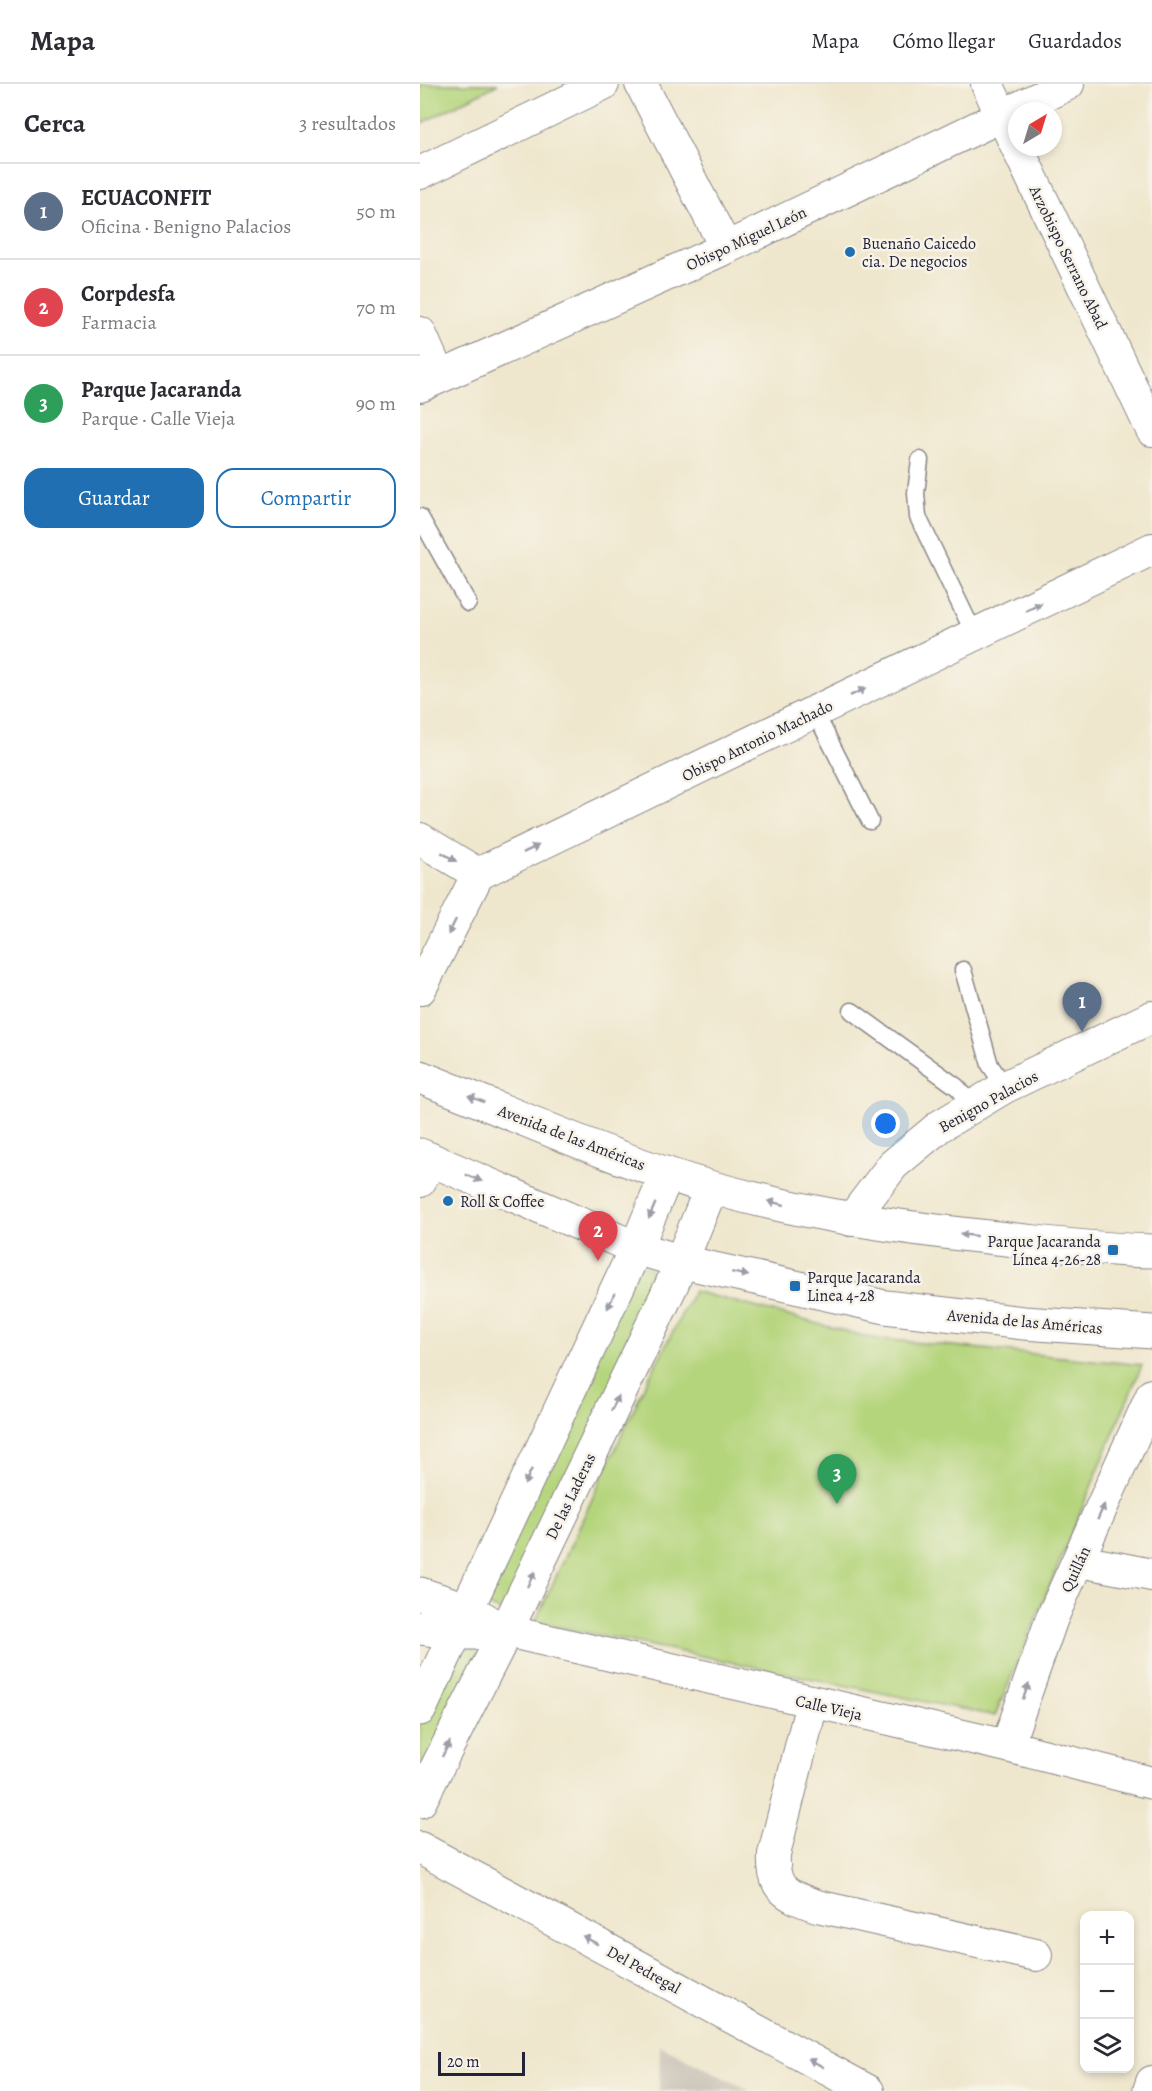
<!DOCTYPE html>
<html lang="es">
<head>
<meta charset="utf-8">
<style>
	body { margin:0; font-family:Alegreya,serif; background:#f2f2f3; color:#2b2b33 }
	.controls { position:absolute; right:18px; bottom:18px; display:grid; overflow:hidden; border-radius:12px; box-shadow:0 3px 9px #0003 }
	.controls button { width:54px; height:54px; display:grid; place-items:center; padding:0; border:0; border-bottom:2px solid #e1e1e2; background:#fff; color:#2b2b33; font:30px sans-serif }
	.compass { position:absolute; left:588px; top:18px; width:54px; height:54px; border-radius:50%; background:#fff; box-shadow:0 3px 9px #0003; rotate:38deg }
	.scale { position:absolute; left:18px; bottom:15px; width:87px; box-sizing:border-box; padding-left:6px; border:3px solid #22223b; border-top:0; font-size:16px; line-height:21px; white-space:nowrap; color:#22223b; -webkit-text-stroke:4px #f7f3e8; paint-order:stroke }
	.you { position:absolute; left:466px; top:1040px; width:21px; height:21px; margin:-15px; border:4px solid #fff; border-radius:50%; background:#1a73e8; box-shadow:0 0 0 9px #1a73e833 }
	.badge { display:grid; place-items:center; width:39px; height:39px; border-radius:50%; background:#1f6fb2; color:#fff; font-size:20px; font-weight:700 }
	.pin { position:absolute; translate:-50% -50px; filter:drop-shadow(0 2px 3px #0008) }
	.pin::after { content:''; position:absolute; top:32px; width:21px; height:18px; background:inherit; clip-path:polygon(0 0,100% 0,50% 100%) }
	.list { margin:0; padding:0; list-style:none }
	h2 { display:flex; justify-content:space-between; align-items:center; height:78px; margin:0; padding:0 24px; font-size:26px }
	h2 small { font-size:20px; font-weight:400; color:#7c7c81 }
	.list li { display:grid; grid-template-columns:39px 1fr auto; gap:18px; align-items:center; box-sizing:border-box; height:96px; padding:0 24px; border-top:2px solid #e1e1e2 }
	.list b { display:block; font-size:22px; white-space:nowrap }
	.list p { margin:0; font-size:20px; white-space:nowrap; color:#7c7c81 }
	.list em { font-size:20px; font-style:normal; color:#7c7c81 }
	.actions { display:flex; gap:12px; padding:18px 24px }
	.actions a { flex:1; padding:14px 0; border:2px solid #1f6fb2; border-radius:18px; text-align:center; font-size:21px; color:#1f6fb2 }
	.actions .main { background:#1f6fb2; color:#fff }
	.icon { flex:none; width:33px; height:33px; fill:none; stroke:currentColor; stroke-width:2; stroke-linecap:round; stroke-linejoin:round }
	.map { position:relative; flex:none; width:732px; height:2007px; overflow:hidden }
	header { display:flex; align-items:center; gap:36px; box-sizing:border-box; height:84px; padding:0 30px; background:#fff; border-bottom:2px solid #e1e1e2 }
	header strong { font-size:28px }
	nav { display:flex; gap:33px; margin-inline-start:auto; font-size:21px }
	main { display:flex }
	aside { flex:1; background:#fff }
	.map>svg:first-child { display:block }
	.industrial { fill:#cac3b8 }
	.green { fill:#b5d57d; stroke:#6c7c5c; stroke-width:1.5 }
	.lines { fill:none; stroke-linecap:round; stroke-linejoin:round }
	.service-casing { stroke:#888484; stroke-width:19 }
	.minor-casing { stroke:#888484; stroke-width:34 }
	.secondary-casing { stroke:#888484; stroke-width:35 }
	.primary-casing { stroke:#888484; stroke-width:35 }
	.service { stroke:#fff; stroke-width:16 }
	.minor { stroke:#fff; stroke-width:32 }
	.secondary { stroke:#fff; stroke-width:33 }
	.primary { stroke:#fff; stroke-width:33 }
	.oneway { fill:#9c9ca7 }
	.poi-dot { fill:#1f6fb2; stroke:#f7f3e8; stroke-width:2 }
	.labels { text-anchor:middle; stroke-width:5; stroke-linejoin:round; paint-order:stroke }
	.street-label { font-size:16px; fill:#22223b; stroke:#f7f3e8 }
	.poi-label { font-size:16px; fill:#22223b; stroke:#f7f3e8; text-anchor:start }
</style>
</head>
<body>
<header>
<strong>Mapa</strong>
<nav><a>Mapa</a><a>Cómo llegar</a><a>Guardados</a></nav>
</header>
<main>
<aside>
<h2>Cerca<small>3 resultados</small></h2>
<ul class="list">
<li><span class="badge" style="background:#5c6f8a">1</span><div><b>ECUACONFIT</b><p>Oficina · Benigno Palacios</p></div><em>50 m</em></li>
<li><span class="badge" style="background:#e0444e">2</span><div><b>Corpdesfa</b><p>Farmacia</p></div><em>70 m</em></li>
<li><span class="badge" style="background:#2e9e5b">3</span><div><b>Parque Jacaranda</b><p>Parque · Calle Vieja</p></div><em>90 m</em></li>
</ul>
<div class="actions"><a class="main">Guardar</a><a>Compartir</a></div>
</aside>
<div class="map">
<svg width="732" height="2007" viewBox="0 0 732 2007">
	<rect width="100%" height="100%" fill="#f7f3e8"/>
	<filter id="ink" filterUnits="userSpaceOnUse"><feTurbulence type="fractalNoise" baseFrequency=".0167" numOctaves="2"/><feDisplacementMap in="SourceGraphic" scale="12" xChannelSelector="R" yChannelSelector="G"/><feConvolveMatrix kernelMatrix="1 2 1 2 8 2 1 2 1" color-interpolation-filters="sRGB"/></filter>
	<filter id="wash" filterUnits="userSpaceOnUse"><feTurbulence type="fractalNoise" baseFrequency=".008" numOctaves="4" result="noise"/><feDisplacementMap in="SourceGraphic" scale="24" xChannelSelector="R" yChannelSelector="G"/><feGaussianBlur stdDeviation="1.35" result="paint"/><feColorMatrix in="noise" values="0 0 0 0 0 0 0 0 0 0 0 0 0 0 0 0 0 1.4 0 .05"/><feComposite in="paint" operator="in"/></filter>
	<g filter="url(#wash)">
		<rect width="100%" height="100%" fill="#efe7cd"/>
		<path class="industrial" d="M240,1961L330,2007H239Z"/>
		<path class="green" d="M0,0H78L0,40Z
			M216,1180L243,1189L87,1530L59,1518Z
			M274,1207L451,1254L722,1281L575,1632L115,1538L224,1303Z
			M37,1559L66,1570L0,1702V1639Z"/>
	</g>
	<g filter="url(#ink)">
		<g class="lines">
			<defs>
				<path id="service" d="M500,376L496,409L498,433L547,535L559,550
					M0,433L48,519
					M395,628L450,737
					M543,886L570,981L585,1003
					M432,927L537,1003L553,1021"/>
				<path id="minor" d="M221,0L306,164
					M567,0L732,346
					M0,89L183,0
					M0,249L19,292
					M0,302L306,164L648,0
					M0,755L58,790
					M0,905L58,790L732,465
					M0,1097L11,1075
					M431,1136L473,1081L520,1042L585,1003L732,933
					M660,1477L732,1491
					M86,1547L587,1662L732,1699
					M392,1619L354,1770C352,1805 365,1811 397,1822L616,1871
					M587,1662L632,1534L732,1311
					M0,1764L448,2007
					M729,2007L732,1998"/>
				<path id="secondary" d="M0,1510L46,1525L66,1536
					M0,1544L35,1549H55
					M0,1625L216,1164L247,1090
					M0,1717L86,1547L252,1200L291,1104"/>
				<path id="primary" d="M0,993C97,1031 193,1076 293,1104C389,1131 488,1145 587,1155C636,1160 684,1166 732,1167
					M0,1071L216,1164L263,1178L465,1223L604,1239L732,1248"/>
			</defs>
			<use href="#service" class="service-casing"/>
			<use href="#minor" class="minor-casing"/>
			<use href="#secondary" class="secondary-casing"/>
			<use href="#primary" class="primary-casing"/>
			<use href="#service" class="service"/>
			<use href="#minor" class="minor"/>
			<use href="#secondary" class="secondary"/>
			<use href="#primary" class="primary"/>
		</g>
		<defs><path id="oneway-solid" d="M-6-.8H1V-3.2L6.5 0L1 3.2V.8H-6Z" transform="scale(1.5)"/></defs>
		<g class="oneway">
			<use href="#oneway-solid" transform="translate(614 523) rotate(-26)"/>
			<use href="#oneway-solid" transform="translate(438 608) rotate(-26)"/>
			<use href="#oneway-solid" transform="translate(111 765) rotate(-26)"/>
			<use href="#oneway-solid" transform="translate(29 773) rotate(31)"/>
			<use href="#oneway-solid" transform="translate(32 843) rotate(117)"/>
			<use href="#oneway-solid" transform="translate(56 1015) rotate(-159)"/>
			<use href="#oneway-solid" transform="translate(54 1094) rotate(23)"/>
			<use href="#oneway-solid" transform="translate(356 1119) rotate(-167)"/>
			<use href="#oneway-solid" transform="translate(232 1127) rotate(113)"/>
			<use href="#oneway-solid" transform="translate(548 1151) rotate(-174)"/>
			<use href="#oneway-solid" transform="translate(320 1190) rotate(12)"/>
			<use href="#oneway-solid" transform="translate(191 1217) rotate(115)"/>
			<use href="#oneway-solid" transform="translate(195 1319) rotate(-64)"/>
			<use href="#oneway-solid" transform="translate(108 1393) rotate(115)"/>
			<use href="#oneway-solid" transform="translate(681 1428) rotate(-66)"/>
			<use href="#oneway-solid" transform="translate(111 1495) rotate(-64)"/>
			<use href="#oneway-solid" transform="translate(606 1607) rotate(-70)"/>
			<use href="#oneway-solid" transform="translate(26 1665) rotate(-63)"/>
			<use href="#oneway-solid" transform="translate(170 1856) rotate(-151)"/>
			<use href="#oneway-solid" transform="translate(396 1979) rotate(-151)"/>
		</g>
	</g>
	<g class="poi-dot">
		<circle cx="430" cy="168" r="6"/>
		<circle cx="28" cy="1117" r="6"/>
		<rect x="687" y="1160" width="12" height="12" rx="3"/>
		<rect x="369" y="1196" width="12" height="12" rx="3"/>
	</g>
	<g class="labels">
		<g class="street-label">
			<text transform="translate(326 154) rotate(-25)" y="6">Obispo Miguel León</text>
			<text transform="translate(649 173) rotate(64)" y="6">Arzobispo Serrano Abad</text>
			<text transform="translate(337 656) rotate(-26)" y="6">Obispo Antonio Machado</text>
			<text transform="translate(568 1017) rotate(-29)" y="6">Benigno Palacios</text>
			<text transform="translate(152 1053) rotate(21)" y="6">Avenida de las Américas</text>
			<text transform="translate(605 1237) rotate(5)" y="6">Avenida de las Américas</text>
			<text transform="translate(150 1412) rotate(-64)" y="6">De las Laderas</text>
			<text transform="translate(655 1485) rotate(-65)" y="6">Quillán</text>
			<text transform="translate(409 1623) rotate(13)" y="6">Calle Vieja</text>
			<text transform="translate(224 1885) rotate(29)" y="6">Del Pedregal</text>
		</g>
		<g class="poi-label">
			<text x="442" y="165">Buenaño Caicedo<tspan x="442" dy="18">cia. De negocios</tspan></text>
			<text x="40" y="1123">Roll &amp; Coffee</text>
			<text x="681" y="1163" text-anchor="end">Parque Jacaranda<tspan x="681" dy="18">Línea 4-26-28</tspan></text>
			<text x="387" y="1199">Parque Jacaranda<tspan x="387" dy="18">Linea 4-28</tspan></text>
		</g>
	</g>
</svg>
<div class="controls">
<button>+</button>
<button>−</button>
<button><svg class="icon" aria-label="layers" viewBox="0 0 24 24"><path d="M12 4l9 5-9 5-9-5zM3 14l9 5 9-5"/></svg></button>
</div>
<svg class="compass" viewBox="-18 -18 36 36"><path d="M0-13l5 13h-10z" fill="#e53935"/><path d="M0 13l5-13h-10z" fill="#7c7c81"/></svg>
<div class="scale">20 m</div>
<div class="you"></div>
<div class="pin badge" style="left:662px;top:948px;background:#5c6f8a">1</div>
<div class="pin badge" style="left:178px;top:1177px;background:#e0444e">2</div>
<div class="pin badge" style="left:417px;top:1420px;background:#2e9e5b">3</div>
</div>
</main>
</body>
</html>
